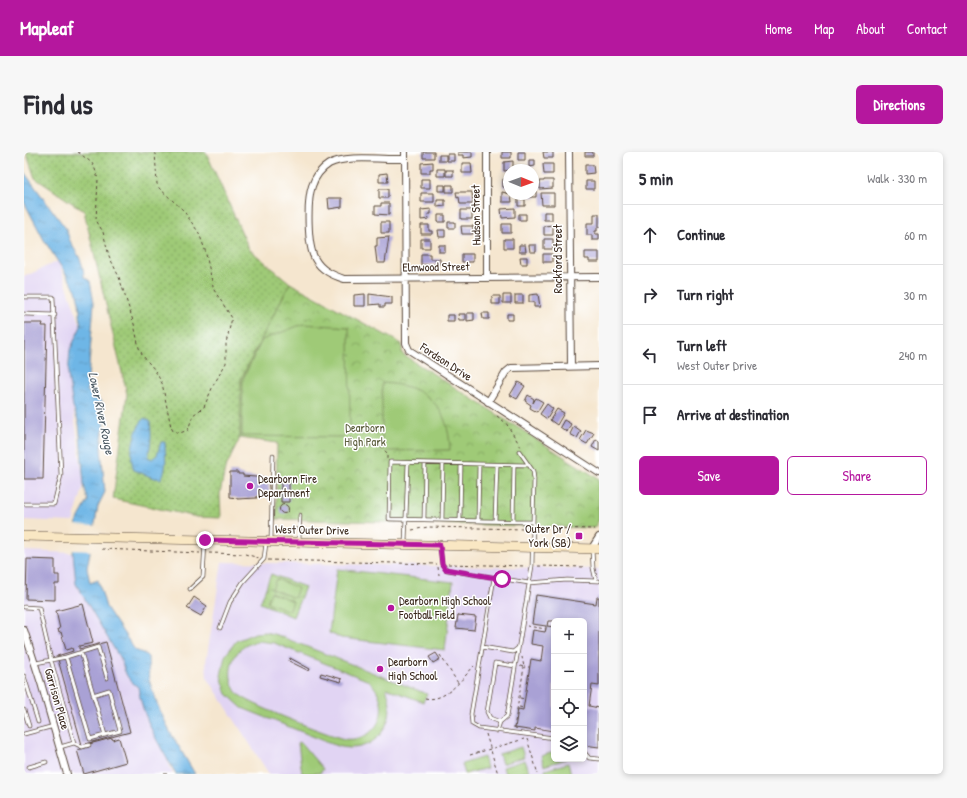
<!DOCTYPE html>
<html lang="en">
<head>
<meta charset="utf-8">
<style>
	body { margin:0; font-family:"Patrick Hand",sans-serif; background:#f7f7f7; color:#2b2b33 }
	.controls { position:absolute; right:12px; bottom:12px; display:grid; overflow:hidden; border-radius:6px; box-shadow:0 2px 6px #0003 }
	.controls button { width:36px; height:36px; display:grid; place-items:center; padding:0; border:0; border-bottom:1px solid #e1e1e2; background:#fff; color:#2b2b33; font:20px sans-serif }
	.compass { position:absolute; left:479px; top:12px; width:36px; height:36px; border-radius:50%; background:#fff; box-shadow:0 2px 6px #0003; rotate:91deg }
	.stop { position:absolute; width:12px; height:12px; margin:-9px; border:3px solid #b5179e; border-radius:50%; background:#fff }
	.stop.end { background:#b5179e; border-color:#fff; box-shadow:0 1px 4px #0008 }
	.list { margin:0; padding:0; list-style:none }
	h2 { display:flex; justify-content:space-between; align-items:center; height:52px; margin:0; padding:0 16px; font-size:17px }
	h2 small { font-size:13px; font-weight:400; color:#7c7c81 }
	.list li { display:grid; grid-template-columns:26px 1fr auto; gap:12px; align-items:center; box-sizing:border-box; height:60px; padding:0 16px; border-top:1px solid #e1e1e2 }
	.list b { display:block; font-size:15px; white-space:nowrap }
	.list p { margin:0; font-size:13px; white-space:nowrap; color:#7c7c81 }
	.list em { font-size:13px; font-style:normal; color:#7c7c81 }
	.actions { display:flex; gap:8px; padding:12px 16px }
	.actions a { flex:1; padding:9px 0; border:1px solid #b5179e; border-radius:6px; text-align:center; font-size:14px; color:#b5179e }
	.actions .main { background:#b5179e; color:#fff }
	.icon { flex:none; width:22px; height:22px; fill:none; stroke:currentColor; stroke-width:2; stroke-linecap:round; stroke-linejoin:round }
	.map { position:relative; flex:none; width:575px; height:622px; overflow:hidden; border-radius:6px }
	header { display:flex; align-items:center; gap:24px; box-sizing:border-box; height:56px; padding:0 20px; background:#b5179e; color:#fff }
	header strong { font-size:19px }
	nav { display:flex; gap:22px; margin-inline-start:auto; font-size:14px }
	.intro { display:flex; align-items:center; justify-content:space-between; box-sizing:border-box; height:96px; padding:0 24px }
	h1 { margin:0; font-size:28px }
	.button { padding:10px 18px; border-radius:6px; background:#b5179e; color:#fff; font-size:14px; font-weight:700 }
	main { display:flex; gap:24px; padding:0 24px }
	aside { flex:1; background:#fff; border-radius:6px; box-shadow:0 2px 6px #0003 }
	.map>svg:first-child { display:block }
	.built { fill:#e1d4f3; fill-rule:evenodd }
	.grass { fill:url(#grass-dots); stroke:#6d7a4a }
	.park { fill:url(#park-crowns); stroke:#6d7a4a }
	.pitch { fill:#9fca77; stroke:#6d7a4a; fill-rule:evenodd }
	.water { fill:url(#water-ripples); stroke:#547082 }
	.pier { fill:#f5e6cf }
	.building { fill:#a9a1d5 }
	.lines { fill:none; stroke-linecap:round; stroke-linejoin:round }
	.lane-casing { stroke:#574639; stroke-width:4.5 }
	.street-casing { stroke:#574639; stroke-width:8 }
	.secondary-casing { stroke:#574639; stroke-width:10 }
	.path { stroke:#574639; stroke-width:1; stroke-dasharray:3 3; stroke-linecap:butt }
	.lane { stroke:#fff; stroke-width:3 }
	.street { stroke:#fff; stroke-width:6 }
	.secondary { stroke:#f9e7c3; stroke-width:9 }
	.route { stroke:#b5179e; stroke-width:5 }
	.poi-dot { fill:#b5179e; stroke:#fff; stroke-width:1.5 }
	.labels { text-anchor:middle; stroke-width:3; stroke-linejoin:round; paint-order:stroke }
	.street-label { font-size:12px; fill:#3b2a1e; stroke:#fff }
	.park-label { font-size:12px; fill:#595a39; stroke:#fff }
	.poi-label { font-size:12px; fill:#3b2a1e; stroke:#fff; text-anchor:start }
	.water-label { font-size:13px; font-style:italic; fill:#4d5b64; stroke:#fff }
</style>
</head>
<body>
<header>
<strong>Mapleaf</strong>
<nav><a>Home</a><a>Map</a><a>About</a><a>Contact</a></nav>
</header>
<div class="intro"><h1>Find us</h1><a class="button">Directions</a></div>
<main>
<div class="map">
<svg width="575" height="622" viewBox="0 0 575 622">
	<defs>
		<pattern id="grass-dots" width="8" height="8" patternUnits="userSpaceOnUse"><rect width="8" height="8" fill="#9fca77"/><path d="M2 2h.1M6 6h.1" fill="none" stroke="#83a461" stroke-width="1.8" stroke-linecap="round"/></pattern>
		<pattern id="park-crowns" width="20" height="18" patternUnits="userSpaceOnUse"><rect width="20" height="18" fill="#9fca77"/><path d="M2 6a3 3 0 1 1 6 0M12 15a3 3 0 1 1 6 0" fill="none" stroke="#83a461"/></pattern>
		<pattern id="water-ripples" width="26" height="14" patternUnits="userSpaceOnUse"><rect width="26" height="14" fill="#6eb6e6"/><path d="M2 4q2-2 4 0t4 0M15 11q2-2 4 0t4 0" fill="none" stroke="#5c94ba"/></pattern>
	</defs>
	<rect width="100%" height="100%" fill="#fff"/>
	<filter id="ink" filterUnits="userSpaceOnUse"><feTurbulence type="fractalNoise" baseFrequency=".025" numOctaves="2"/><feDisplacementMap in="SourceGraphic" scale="8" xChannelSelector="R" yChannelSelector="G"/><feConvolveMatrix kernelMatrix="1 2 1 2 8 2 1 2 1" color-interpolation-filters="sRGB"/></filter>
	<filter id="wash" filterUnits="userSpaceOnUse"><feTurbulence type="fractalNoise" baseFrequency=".012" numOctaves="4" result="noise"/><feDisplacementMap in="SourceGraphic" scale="16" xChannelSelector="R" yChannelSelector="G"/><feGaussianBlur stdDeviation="0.9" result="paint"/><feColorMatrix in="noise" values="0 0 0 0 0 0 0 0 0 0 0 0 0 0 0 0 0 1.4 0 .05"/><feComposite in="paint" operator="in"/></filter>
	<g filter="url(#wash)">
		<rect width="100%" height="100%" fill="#f5e6cf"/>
		<path class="built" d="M34,109L57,174L49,255L60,333L49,370L0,368V125Z
			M0,399L49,401L114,535L149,622H0Z
			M198,410L575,417V622H245L183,525L182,510ZM530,469H560V607H530Z"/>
		<path class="grass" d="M2,0H182L225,97L266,131L217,227L216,286L201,317L196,342L197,366L173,365L89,347L103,242L60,59L11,26Z"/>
		<path class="park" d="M266,131L378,192V202L575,327V368L570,376L252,367L253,291L216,286L217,227Z
			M247,422L281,435L269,465L236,451Z"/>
		<path class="pitch" d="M279,172L325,175L326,278L319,285L218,284L219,227L238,188Z
			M358,231C402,233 425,254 426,298L363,299L358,294Z
			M313,417L429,430L421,498L317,486L305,481Z
			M252,427L274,436L270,446L248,437Z
			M247,440L269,449L265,459L243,450Z
			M231,481L241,480L253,483L403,542L399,550L362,536C376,569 351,605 313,594L218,556L203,542L197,524L201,504L212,489ZM234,489L250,491L345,529C370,553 355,591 320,587C302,582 223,552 213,541C207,533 205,522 208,512C211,499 221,492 234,489Z
			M276,590L299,617L296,621L278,622L274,591Z
			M497,595L500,605L478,612L475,602Z
			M530,600V607H542L520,614L517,604Z
			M460,605L463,616L441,622L438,612Z
			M501,608L505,619L493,622H481L479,615Z
			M544,611L547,622H522L521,618Z"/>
		<path class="water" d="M0,20L43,78C46,98 59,101 60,125L66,129L70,151L63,239L78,250L80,270L77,296L81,340L74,354L66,400L63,416L66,431L74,428L82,455L111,498L121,502L124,505L125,527L131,547L145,578L171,622H152C136,594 119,568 114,535C104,528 101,522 98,510L52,432L49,401L53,369L64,349L60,333L55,272L49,255L44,223L46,198L57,174L55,150L52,138L20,88L0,50Z
			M120,266L126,269C128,283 127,292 124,305L128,307L133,303L137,290H141C141,302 144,316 137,327L130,326L110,318C104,304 110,278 120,266Z"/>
		<path class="pier" d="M51,373L72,374L68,399L47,398Z"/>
		<g id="blocks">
			<path class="building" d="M399,0H410V6H399Z
				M434,0H448V5L439,6V3H434Z
				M478,0H487V6H478Z
				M494,0H501V8H494Z
				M519,0H529V6H520Z
				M561,0H569V4H561Z
				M423,2H430V9H423Z
				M415,3H422V9H415Z
				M505,8H511V14L505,15Z
				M489,9V18L480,19V10Z
				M409,10V17H406V21H397V11Z
				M438,11H447L448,21H438Z
				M519,12H529V22H520Z
				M561,13H569L570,21L561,22Z
				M413,17H421V24H413Z
				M422,18H429V24H422Z
				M363,21L364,30H355V22Z
				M397,27H406V36H397Z
				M479,27H485V35H479Z
				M520,28H529V36L516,37V29H520Z
				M562,29H570V37H562Z
				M414,33H421V39H414Z
				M422,33H429V40H422Z
				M355,37H364V46H355Z
				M509,39H512V45H505V42H509Z
				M432,40H448L449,52H436L435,45L433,46Z
				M478,40L487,42L488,50H478Z
				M397,41H410V50H397Z
				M517,41H530V53H518Z
				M304,46H318V55L305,57Z
				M494,47H501V54H494Z
				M413,48H421V54L413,55Z
				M357,51H365V63L351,62V54H357Z
				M491,56V65L478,66L477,57Z
				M407,57V62H404L405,67L397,68V58Z
				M437,58H448V67H437Z
				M520,60H528V68H520Z
				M495,62H502V68H495Z
				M570,62H575V75H573V79H571V82H575V88H568V83H563V71H570Z
				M414,63H421V70H414Z
				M357,70H365V81H357Z
				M424,70H431V76H424Z
				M478,72H487V81H478Z
				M397,73H405V79H408V82H397Z
				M529,73V83H520V74Z
				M437,74H449V82H438Z
				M414,78H421V85H415Z
				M365,85L361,111H353L351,94H353V86Z
				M397,87H406V96H397Z
				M480,87H489V96H480Z
				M520,87H529V97H520Z
				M415,93H421V100H415Z
				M495,93H501L502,100H495Z
				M505,93H512V100H506Z
				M561,100H575V110H565V107H561Z
				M397,102H406V107H416V112L397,113Z
				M438,102H449V110H438Z
				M519,102H528V110H519Z
				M496,105H503V112H497Z
				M341,142V154H330V143Z
				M345,142L368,145V152H361V155H356V152L345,153Z
				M514,142L516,155H510V150H505V143Z
				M479,143H487V151H479Z
				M491,143H499V151H491Z
				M468,144H476V152H468Z
				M443,161H450V168L443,169Z
				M458,161H465V167H459Z
				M434,162H441V168H435Z
				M483,162H489V168H483Z
				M423,163H430V169H423Z
				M0,171H19L18,174H23L19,327H0Z
				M494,230L501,234L493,247L486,243Z
				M504,243L510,247L509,251L512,246L519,250L513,260L506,256L507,253L501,249Z
				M523,252L529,257L523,267L516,262Z
				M533,257L540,261L533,273L526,268Z
				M540,268L547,272L543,280L536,275Z
				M550,274L557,279L553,286L546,282Z
				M562,278L570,281L563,292L556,288Z
				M572,287L575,289V299L568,295Z
				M206,320H214V322H219V324L244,326L246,346H243V344H233V346L213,347V346L206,345Z
				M257,327H265V350H257Z
				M255.5 357a4.5 4.5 0 1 1 9 0a4.5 4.5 0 1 1-9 0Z
				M3,407L31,408V423H35V432H31V448L2,447Z
				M512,443L572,452L573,445H575V534L568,533L565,554L575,556V595L560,593V469H524L523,474L530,475V579L511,576V579L491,576L494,557L499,558L507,507L517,509L519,494L507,492L509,478L521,480L522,477V474L508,472Z
				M170,445L183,454L177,464L163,456Z
				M59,452L69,491L55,494V497L82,490L106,580L58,593L33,504L49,499L48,496L42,498L37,480L35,481L34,477H36L32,459Z
				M434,463L452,465L450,478L432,476Z
				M412,501L416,507L409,511L405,505Z
				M266,506L286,517L285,519L265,509Z
				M297,521L318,527L317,530L296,524Z
				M88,586L89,588L95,586L102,610L60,622L53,598L65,595V592Z"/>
		</g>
	</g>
	<g filter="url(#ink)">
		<use href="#blocks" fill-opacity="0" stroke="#574639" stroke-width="1"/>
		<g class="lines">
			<defs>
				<path id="lane" d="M0,145H29L37,323L30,352H0
					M0,162L31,163
					M505,313L366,310L365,367L509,370
					M400,367L401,311
					M418,368L419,312
					M436,368L437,312
					M454,368L455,312
					M471,369L473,313
					M489,369L490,313
					M247,388L249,303
					M275,388L276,363
					M381,391L384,311
					M416,395L418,412L423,418L505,431L543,428L575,429
					M568,397L569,416L572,429
					M470,426L447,562L448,572L455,576L530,586
					M166,437L179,425L181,390
					M0,455L15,456L27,508L12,511
					M196,476L206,450L219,430L240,407L242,391
					M458,495L489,500L494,496
					M57,500L81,583
					M42,505L27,508L50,591
					M0,524L14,570
					M69,543L85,538L96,579L66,587L42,505L74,495L83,526
					M0,558L5,574
					M476,570L466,566L463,560L471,511L491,514
					M473,579L476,570L483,564L508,414L510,327L509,319L495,299
					M0,582L30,574
					M36,595L50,591L58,595L65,593
					M560,600L565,606L575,607
					M5,615L22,610"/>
				<path id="street" d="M381,0L382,191L385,198L575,321
					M463,0V126
					M545,0L547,214
					M381,7C359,8 323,2 305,12C297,17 291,25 288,34C283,49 283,93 291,107C297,118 308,123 320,127L575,125
					M464,250L482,220L487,216L575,214
					M568,396L575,385
					M0,478L17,531L43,622"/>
				<path id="secondary" d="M0,384L575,397"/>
			</defs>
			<use href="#lane" class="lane-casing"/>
			<use href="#street" class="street-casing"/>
			<use href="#secondary" class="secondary-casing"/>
			<path class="path" d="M54,0L68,11L71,17L74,27L72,68L79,80L85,104L95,125L110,172L115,196L119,204L130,217L138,231L147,275L149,279L156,281L164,278L169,263L180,255L189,234L202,211V191L208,166L190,138L181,98L175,81L159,58L135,36L133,32L131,0
				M473,264L482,271L497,295
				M326,285L335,295L356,293L363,301V307
				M515,376L571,377
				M388,378L404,375L501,377L504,381
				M78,397L176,401
				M185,401L221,402L235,406
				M244,408L413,412
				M424,412L502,414
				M514,414L562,415
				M414,415L415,423
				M503,474L522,477
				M416,503L434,531
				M496,514L500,515L498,505
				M401,546C421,551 438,527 450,514
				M496,546L501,547
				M495,555L500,556
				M490,576L500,515H506
				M462,582L474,622
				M503,587L514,622
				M446,603L500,587
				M140,622H143"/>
			<use href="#lane" class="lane"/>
			<use href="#street" class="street"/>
			<use href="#secondary" class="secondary"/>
		</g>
	</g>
	<g class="lines" filter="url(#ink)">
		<path class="route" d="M181,388L416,393L418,412L421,417L478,427"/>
	</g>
	<g class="poi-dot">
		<circle cx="226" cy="334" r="4"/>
		<rect x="551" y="380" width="8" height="8" rx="2"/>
		<circle cx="367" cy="456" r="4"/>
		<circle cx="356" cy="517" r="4"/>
	</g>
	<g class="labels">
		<g class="street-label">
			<text transform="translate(452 63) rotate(-91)" y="4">Hudson Street</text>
			<text transform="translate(534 107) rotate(-90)" y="4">Rockford Street</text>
			<text transform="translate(412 115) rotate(-1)" y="4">Elmwood Street</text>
			<text transform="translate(422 210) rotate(33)" y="4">Fordson Drive</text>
			<text transform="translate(288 378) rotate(1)" y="4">West Outer Drive</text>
			<text transform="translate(33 547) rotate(74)" y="4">Garrison Place</text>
		</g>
		<g class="park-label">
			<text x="341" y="280">Dearborn<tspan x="341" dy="14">High Park</tspan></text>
		</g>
		<g class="poi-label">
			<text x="234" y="331">Dearborn Fire<tspan x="234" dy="14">Department</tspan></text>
			<text x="547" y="381" text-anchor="end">Outer Dr /<tspan x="547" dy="14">York (SB)</tspan></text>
			<text x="375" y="453">Dearborn High School<tspan x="375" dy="14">Football Field</tspan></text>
			<text x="364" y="514">Dearborn<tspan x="364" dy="14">High School</tspan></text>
		</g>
		<g class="water-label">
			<text transform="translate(78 261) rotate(78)" y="5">Lower River Rouge</text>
		</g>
	</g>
</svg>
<div class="controls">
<button>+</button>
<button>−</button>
<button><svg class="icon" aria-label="locate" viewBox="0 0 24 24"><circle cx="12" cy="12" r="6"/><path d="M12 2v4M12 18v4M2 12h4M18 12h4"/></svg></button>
<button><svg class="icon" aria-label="layers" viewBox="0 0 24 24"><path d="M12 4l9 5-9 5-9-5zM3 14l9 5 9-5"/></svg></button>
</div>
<svg class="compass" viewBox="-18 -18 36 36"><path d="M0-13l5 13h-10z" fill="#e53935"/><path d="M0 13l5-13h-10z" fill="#7c7c81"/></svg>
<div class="stop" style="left:478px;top:427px"></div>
<div class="stop end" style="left:181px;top:388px"></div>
</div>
<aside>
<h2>5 min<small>Walk · 330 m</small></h2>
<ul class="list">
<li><svg class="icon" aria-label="ahead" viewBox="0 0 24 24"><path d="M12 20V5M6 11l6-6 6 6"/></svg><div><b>Continue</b></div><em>60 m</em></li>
<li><svg class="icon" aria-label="right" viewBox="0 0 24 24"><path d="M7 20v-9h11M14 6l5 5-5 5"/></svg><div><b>Turn right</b></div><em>30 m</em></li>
<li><svg class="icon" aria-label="left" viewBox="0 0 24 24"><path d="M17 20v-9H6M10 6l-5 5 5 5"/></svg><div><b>Turn left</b><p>West Outer Drive</p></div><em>240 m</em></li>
<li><svg class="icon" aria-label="arrive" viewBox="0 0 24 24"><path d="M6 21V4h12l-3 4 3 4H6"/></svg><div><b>Arrive at destination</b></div></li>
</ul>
<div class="actions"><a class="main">Save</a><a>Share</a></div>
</aside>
</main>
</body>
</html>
